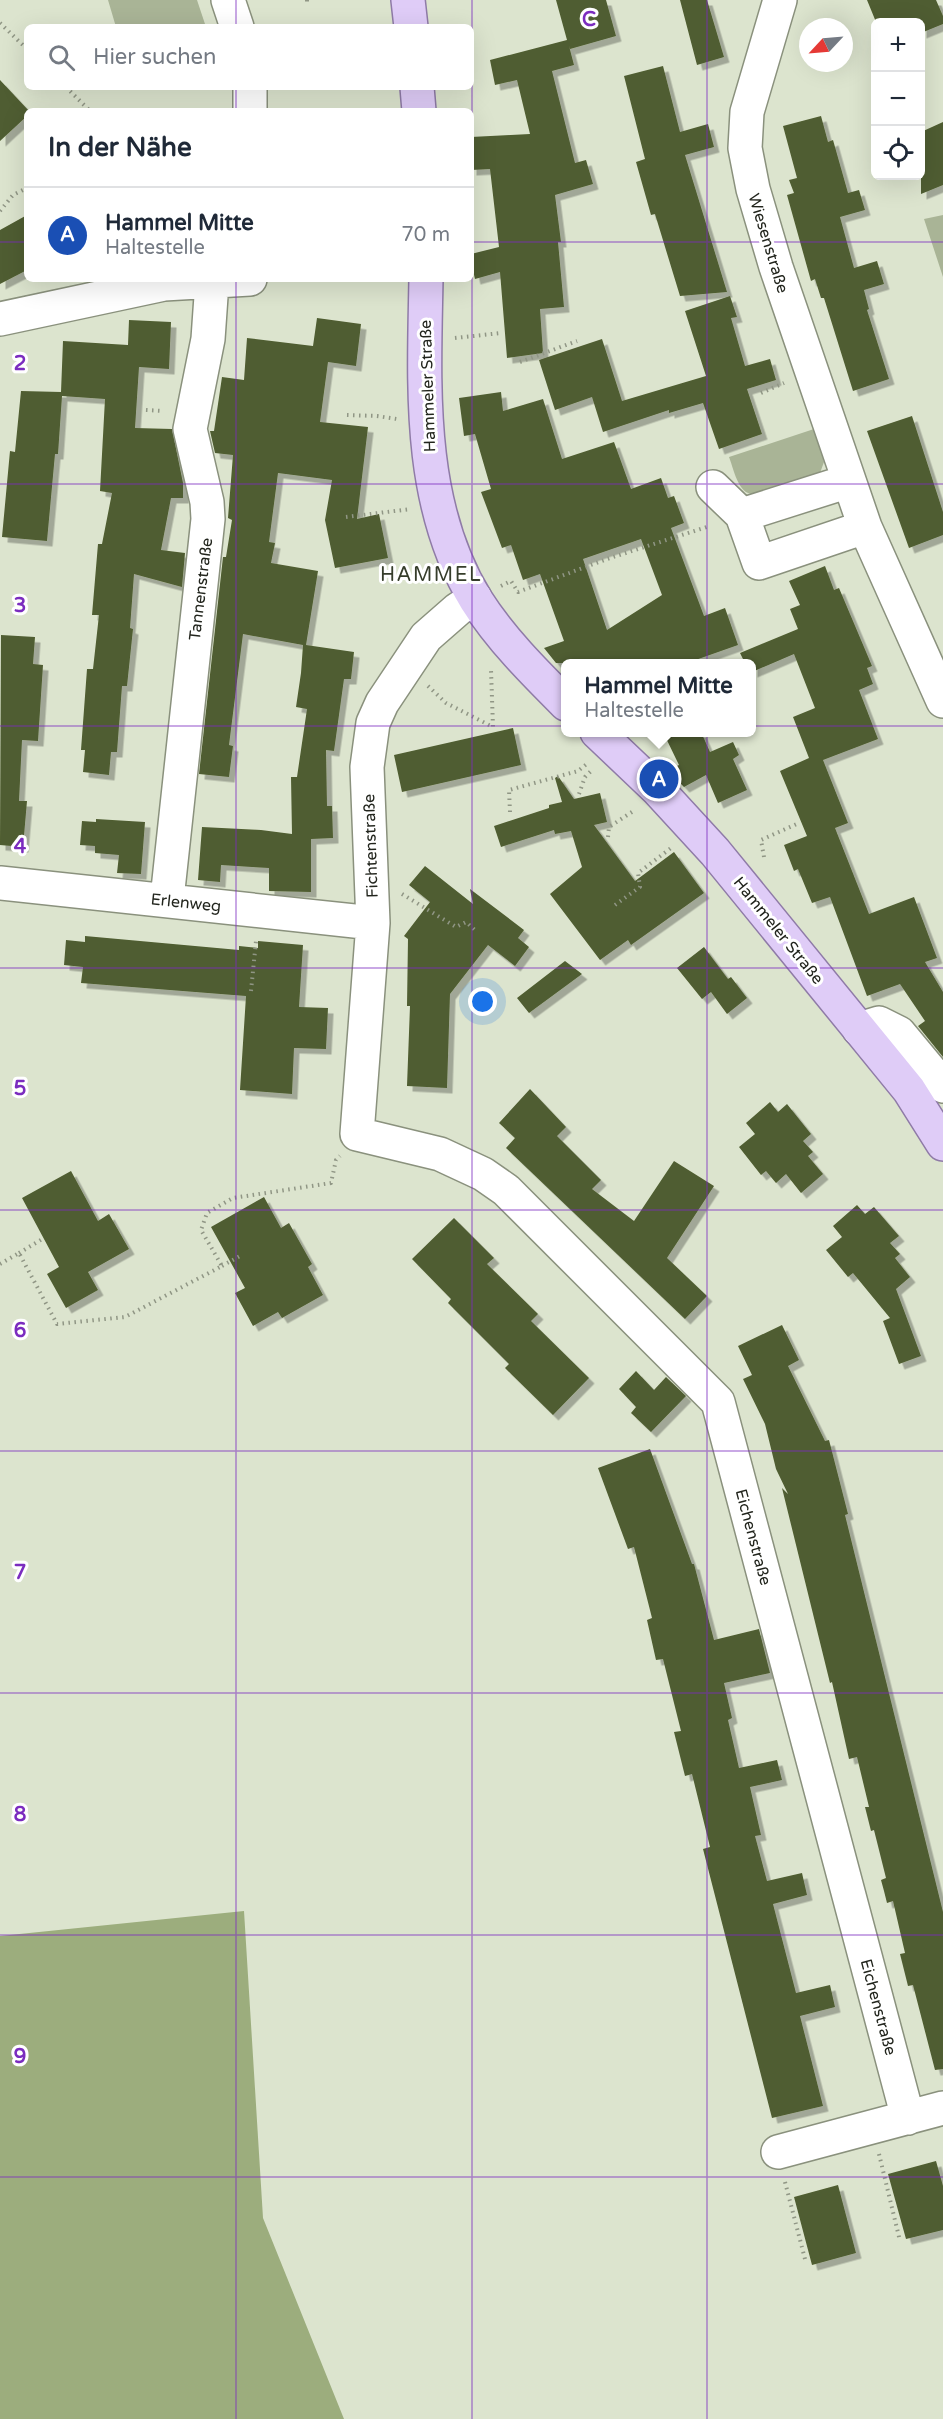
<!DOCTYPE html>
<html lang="de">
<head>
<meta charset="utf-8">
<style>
	body { margin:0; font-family:"Varela Round",sans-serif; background:#f2f2f3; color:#1f2937 }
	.controls { position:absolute; right:18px; top:18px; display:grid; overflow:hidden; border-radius:9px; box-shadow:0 6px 24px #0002 }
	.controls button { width:54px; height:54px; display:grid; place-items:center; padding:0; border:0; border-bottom:2px solid #e0e1e3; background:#fff; color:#1f2937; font:30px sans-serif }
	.compass { position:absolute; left:799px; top:18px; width:54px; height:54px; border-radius:50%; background:#fff; box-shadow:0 6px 24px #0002; rotate:244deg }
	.you { position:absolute; left:483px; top:1002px; width:21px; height:21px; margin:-15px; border:4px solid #fff; border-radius:50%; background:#1a73e8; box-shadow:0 0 0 9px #1a73e833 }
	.badge { display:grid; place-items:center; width:39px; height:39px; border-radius:50%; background:#ea580c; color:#fff; font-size:20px; font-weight:700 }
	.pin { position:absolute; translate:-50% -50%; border:3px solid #fff; box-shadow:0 2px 6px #0006 }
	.popup { position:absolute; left:561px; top:659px; width:195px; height:78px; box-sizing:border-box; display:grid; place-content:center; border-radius:9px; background:#fff; filter:drop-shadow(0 2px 4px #0005); font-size:20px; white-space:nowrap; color:#747a83 }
	.popup b { font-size:22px; color:#1f2937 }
	.popup::after { content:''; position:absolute; left:50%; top:100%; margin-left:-12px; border:12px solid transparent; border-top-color:#fff }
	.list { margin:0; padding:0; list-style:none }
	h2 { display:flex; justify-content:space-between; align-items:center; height:78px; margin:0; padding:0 24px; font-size:26px }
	h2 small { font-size:20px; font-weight:400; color:#747a83 }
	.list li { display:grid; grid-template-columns:39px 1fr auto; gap:18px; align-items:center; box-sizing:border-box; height:96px; padding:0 24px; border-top:2px solid #e0e1e3 }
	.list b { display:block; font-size:22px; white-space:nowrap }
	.list p { margin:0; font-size:20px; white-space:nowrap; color:#747a83 }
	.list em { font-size:20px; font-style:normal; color:#747a83 }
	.icon { flex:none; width:33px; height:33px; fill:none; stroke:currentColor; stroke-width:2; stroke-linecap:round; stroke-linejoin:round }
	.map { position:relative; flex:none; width:943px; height:2419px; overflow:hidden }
	.search { position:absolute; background:#fff; box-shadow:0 6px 24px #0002; left:24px; top:24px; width:450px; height:66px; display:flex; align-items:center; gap:15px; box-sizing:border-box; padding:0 21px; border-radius:9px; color:#747a83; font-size:22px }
	.panel { position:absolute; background:#fff; box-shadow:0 6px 24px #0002; left:24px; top:108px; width:450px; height:174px; border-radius:9px }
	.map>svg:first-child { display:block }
	.green { fill:#a9b496 }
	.forest { fill:#9cad7d }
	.building { fill:#4f5d30; fill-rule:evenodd; filter:url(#shadow) }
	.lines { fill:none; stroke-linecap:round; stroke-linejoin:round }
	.minor-casing { stroke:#8a917d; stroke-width:36 }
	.major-casing { stroke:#8f7ba7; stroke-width:36 }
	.path { stroke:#909685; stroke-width:4; stroke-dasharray:1.5 4.5; stroke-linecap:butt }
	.minor { stroke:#fff; stroke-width:33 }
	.major { stroke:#dfccf7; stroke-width:33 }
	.grid { fill:none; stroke:#7b2cbf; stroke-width:1.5; stroke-opacity:0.55 }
	.labels { text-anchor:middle; stroke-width:6; stroke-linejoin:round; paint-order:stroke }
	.street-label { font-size:16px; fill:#22251d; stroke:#fff }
	.quarter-label { font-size:20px; letter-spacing:1.5px; fill:#363d2b; stroke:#fff }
	.grid-label { font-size:20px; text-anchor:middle; font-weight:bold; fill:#7b2cbf; stroke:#fff; stroke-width:6; stroke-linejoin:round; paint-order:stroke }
</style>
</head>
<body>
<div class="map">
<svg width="943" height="2419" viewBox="0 0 943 2419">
	<defs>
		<filter id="shadow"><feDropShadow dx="5.5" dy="5.5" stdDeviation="0" flood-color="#0004"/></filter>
	</defs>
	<rect width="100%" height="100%" fill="#dce4ce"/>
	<path class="green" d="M108,0H197L206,27H116Z
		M943,215V277L924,219Z
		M814,429L824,462L820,473C806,478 761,500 748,493C737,488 733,467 729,457Z"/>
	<path class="forest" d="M244,1911L263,2218L344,2419H0V1936Z"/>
	<path class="building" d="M556,0H606L616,36L570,49L569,46L574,65L552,71L575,163L586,160L593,184L555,195L561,242H558L564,307L540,309L543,353L507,358L500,272L475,279L471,262V254L499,247L490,169L471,170V137L530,134L517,80L495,85L490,60L567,40Z
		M680,0H707L724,57L697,65Z
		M867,0H936L943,16V24L921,33V22H876Z
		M663,66L680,132L708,124L714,147L685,155L727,292L680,296L655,214L651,215L636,162L645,159L624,76Z
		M0,80L29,111L27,116L0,141Z
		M821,116L828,142L833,140L848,193L859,190L865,210L840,217L854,268L877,261L884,284L864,290L869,309L867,310L889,379L853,391L824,298H821L815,279L811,281L787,195L794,193L789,180L797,178L783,126Z
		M943,122V185L921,194V132Z
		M27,215V270L0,284V230Z
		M730,296L737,317L731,318L745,366L770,359L776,380L747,389L762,434L719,449L703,403L669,413V410L603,432L592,397L555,410L539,360L602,339L622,401L706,376L685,311Z
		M317,318L361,324L356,366L328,362L320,422L368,427L357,519L379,514L388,558L335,568L325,520L332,480L278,473L269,542L275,543L271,563L318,571L306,645L354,652L351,679H344L334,751L326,750L327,806H332L333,838L311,839V892L269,891V868L221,865L220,882L198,880L202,827L261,830L292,834L291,777H297L307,709L296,707L301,673L303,645L243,634L229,745L233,746L229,777L199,774L223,557H226L232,520L228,518L233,455L215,453L210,431H214L222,377L244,380L247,338L313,346Z
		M129,320L171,322L169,369L139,367L135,428L172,429L183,483V498H171L161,550L185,553L182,587L134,574L130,628L133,629L127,686H122L117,752H111L109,775L83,772L85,750H81L87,669H93L99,615H92L98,544H102L112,493L100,491L105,399L62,396L58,454H55L47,541L2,537L10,451L15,452L21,391L61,392L63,341L128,345Z
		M501,392L503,411L543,399L562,459L614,442L631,489L661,478L668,498L674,496L684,523L671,528L704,616L725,608L738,645L687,663H556L544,648L564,641L540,574L523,580L511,545L502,548L481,492L491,489L475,434L464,436L459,398ZM641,539L662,595L607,630L583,559Z
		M912,416L943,512V535L909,548L867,431Z
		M825,566L834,590L839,588L872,666L867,668L873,684L859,690L878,739L823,760L848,823L835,828L869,914L914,897L937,958L925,962L943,992V1057L918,1026L925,1021L900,984L867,996L830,897L812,903L798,869L794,871L784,845L807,836L780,771L809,758L793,717L815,708L794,654L752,672V663H745L740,653L798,629L790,609L800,605L789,581Z
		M1,635L35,637L33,664L43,665L38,741L22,740L19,801H27L23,847L0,845Z
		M513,728L521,765L402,792L394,755Z
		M663,732H701L710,752L733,742L739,755L733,759L747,790L718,803L706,775L684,787L668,770L679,765Z
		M558,776L574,799L600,793L607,822L594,825L635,881L674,852L704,893L631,945L628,940L600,960L550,894L582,867L571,831L555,834L554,830L501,847L494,826L549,808V805L562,802L555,778Z
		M96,819L145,822L141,874L117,873L119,855L95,853V846L80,845L82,821L96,822Z
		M425,866L473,904L470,889L524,930L518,938L529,947L515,966L488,945L450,994L447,1088L407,1086L410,1006H407L408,939L404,936L430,902L409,885Z
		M85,936L239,950V946L258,948V941L303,945L299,1007L328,1008L326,1049L294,1048L292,1094L240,1090L246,996L81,983L83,967L64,965L66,940L85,942Z
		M704,947L728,979L731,977L747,998L727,1014L711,992L702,999L677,968Z
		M565,961L582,974L529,1013L517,998Z
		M530,1089L566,1127L557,1136L601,1180L592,1189L634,1221L674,1161L714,1186L667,1258L707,1296L685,1319L506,1148L515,1138L499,1123Z
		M770,1102L778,1112L787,1104L811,1134L803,1141L813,1152L808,1156L823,1174L801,1193L786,1174L776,1183L766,1171L761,1175L739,1147L755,1134L746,1123Z
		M71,1171L98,1221L109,1214L129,1249L88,1272L98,1290L66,1308L47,1274L59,1267L22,1198Z
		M264,1197L281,1228L289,1223L312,1264L308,1267L323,1295L282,1318L278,1312L253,1326L235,1293L245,1288L211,1227Z
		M857,1205L865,1214L874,1207L899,1236L890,1243L900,1254L895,1258L910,1277L896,1289L921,1356L899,1364L883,1321L890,1318L853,1273L848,1277L826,1250L842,1237L833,1226Z
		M454,1218L494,1258L487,1264L538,1314L531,1321L589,1378L553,1415L505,1368L509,1364L448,1303L451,1299L412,1259Z
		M782,1325L799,1360L788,1366L825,1441L829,1440L848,1514L845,1515L943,1912V2069L935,2070L913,1985L908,1986L900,1954L905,1953L893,1901L887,1903L884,1891L881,1880L886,1878L874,1830L871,1831L865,1807H869L857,1757L849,1759L832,1682L830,1683L782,1488L788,1494L776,1469L765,1424L743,1379L752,1375L738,1346Z
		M636,1371L654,1390L666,1377L686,1396L651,1432L631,1413L636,1407L619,1389Z
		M650,1449L692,1564H694L714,1640L759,1629L770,1673L724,1683L732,1718L728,1720L739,1768L777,1760L782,1780L750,1787L761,1835L755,1836L767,1881L802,1873L807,1895L773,1904L796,1993L830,1985L835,2007L800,2016L823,2106L772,2118L703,1849L710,1847L692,1774L685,1776L674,1732L681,1731L663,1659L656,1660L647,1620L652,1618L634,1547L628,1549L598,1468Z
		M936,2161L943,2186V2230L906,2239L888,2174Z
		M838,2185L856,2253L812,2265L794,2197Z"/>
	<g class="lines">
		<defs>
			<path id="minor" d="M228,0L237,27
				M780,0L747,112L745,148L753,189L776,267L865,527L943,701
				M250,87V111
				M0,319L164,284L250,279
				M713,487L742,515L759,563L865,527
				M742,515L849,481
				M475,598L458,609L426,637L382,703L373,723L367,767L373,923L357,1134L440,1154L483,1174L506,1190L718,1402L908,2118
				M0,883L373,923
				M167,899L208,519L207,502L190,429L208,339L212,282
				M859,1029L879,1023L899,1033L943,1086
				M778,2152L943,2108"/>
			<path id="major" d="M408,0L411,27
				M417,87L419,111
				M426,279C424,387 417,504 476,600C500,638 534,672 566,704
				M597,732L658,790L715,852L909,1090L943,1144"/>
		</defs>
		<use href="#minor" class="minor-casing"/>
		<use href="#major" class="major-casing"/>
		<path class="path" d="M307,0V2
			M0,23L27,49
			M66,87L90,111
			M0,211L13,195L27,188
			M455,338L501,333
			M520,362L577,341
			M761,393L784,383
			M146,410L163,411
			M347,415L377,416L397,419
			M346,517L411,509
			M501,586L511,581L518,592L607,559L710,526
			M428,686L446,703L493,727L491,670
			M579,794L585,777L593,769
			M510,812L509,790L578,771L588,763
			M608,837L609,827L635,810
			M764,857L761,840L799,823
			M402,894L456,927L466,922L476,931
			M615,905L640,887L638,873L671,848
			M251,991L256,941
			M19,1253L44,1238
			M0,1264L19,1253L57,1324L125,1317L222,1266L201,1230L207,1213L233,1198L331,1183L336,1160L340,1156
			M222,1266L240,1256
			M879,2154L900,2241
			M785,2182L805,2259"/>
		<use href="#minor" class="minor"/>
		<use href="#major" class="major"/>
	</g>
	<path class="grid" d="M236,0V27M472,0V2419M707,0V2419M236,87V111M0,242H27M471,242H943M236,279V2419M0,484H943M0,726H943M0,968H943M0,1210H943M0,1451H943M0,1693H943M0,1935H943M0,2177H943"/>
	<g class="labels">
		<g class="street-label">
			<text transform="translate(769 243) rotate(73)" y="6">Wiesenstraße</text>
			<text transform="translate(427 386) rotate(-92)" y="6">Hammeler Straße</text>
			<text transform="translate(200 589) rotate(-83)" y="6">Tannenstraße</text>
			<text transform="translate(370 846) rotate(-92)" y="6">Fichtenstraße</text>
			<text transform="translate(186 902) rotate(6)" y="6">Erlenweg</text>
			<text transform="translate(779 930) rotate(51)" y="6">Hammeler Straße</text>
			<text transform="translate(754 1537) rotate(75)" y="6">Eichenstraße</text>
			<text transform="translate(879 2007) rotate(75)" y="6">Eichenstraße</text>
		</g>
		<g class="quarter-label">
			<text x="431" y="581">HAMMEL</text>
		</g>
	</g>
	<g class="grid-label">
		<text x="589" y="26">C</text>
		<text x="20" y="370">2</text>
		<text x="20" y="612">3</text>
		<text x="20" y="853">4</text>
		<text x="20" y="1095">5</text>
		<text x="20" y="1337">6</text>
		<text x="20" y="1579">7</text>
		<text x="20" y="1821">8</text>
		<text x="20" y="2063">9</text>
	</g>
</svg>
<div class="controls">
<button>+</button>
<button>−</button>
<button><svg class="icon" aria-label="locate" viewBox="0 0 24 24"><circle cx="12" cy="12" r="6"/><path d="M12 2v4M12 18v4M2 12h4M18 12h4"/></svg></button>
</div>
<svg class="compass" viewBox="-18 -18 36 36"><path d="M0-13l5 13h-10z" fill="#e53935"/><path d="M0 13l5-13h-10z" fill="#747a83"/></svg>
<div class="you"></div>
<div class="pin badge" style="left:659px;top:779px;background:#1a4fb4">A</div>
<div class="popup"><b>Hammel Mitte</b>Haltestelle</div>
<div class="search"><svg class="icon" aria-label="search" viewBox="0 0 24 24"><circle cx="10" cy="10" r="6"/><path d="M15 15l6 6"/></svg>Hier suchen</div>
<section class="panel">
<h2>In der Nähe<small></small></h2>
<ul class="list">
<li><span class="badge" style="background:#1a4fb4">A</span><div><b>Hammel Mitte</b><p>Haltestelle</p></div><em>70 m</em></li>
</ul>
</section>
</div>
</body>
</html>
